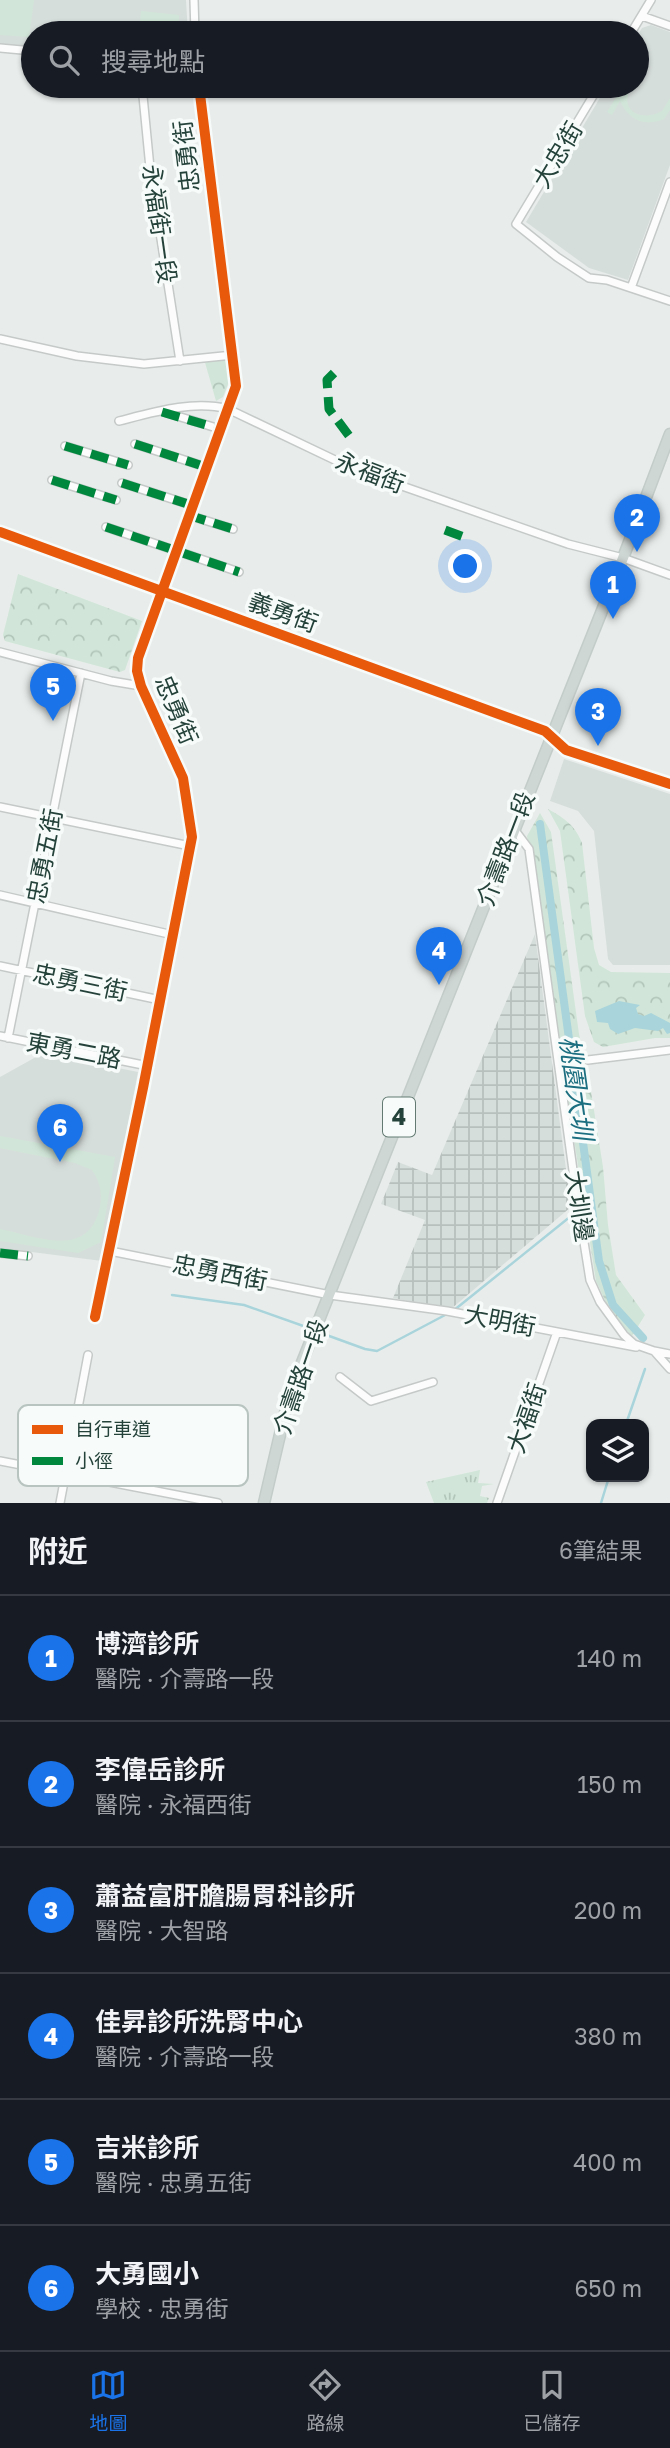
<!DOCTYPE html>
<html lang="zh-TW">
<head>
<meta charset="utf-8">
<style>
	body { margin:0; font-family:"Golos Text","Noto Sans TC",sans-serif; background:#242831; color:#f1f3f6 }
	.controls { position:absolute; right:21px; bottom:21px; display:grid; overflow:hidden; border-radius:14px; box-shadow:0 2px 5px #0004 }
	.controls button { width:63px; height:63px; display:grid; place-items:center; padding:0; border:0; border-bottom:2px solid #363941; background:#171b24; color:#f1f3f6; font:35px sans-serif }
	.you { position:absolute; left:466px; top:567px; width:24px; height:24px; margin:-18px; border:5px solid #fff; border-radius:50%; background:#1a73e8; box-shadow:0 0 0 10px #1a73e833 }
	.badge { display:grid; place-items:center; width:46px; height:46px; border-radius:50%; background:#1a73e8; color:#fff; font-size:23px; font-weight:700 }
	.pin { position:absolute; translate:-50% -58px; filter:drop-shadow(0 2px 4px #0008) }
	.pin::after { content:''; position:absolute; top:37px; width:24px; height:21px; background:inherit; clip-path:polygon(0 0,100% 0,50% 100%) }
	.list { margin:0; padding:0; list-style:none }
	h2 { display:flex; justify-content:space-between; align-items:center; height:91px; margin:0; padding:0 28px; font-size:30px }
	h2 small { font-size:23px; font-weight:400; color:#9ea1a6 }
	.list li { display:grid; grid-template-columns:46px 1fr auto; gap:21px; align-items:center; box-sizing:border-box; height:126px; padding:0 28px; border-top:2px solid #363941 }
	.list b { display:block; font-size:26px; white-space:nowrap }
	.list p { margin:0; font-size:23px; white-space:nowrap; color:#9ea1a6 }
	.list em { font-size:23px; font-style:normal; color:#9ea1a6 }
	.icon { flex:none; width:38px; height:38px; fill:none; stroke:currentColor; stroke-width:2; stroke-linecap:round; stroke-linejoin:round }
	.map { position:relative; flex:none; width:670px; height:1503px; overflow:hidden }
	.search { position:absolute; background:#171b24; box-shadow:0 2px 5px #0004; left:21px; right:21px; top:21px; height:77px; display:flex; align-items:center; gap:18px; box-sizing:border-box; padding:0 24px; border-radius:38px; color:#9ea1a6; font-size:26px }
	.sheet { height:847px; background:#171b24 }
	nav { display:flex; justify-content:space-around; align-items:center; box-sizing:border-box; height:98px; border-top:2px solid #363941; background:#171b24; font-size:19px; color:#9ea1a6 }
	nav a { display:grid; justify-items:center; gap:4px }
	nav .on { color:#1a73e8 }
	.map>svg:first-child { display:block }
	.built { fill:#d6dedb }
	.industrial { fill:url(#industrial-grid) }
	.grass { fill:url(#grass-tufts) }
	.park { fill:url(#park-crowns) }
	.garden { fill:#d1e6d8 }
	.water { fill:#a9d4db }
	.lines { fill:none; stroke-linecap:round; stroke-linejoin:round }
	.stream { stroke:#a9d4db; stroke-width:2.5 }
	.canal { stroke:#a9d4db; stroke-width:8 }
	.minor-casing { stroke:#c5cac8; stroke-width:10 }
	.major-casing { stroke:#c3ccc9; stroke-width:13 }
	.minor { stroke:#fcfcfc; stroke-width:7 }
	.major { stroke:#cfd7d5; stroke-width:10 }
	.quiet { stroke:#00873e; stroke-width:9; stroke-dasharray:18 9; stroke-linecap:butt }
	.cycleway-casing { stroke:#f7fbf9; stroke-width:15 }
	.cycleway { stroke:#e8590c; stroke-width:10 }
	.labels { text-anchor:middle; stroke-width:7; stroke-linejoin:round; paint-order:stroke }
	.shield { fill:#f7fbf9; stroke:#637a73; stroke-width:2 }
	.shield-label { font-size:23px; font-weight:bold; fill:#24423a }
	.street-label { font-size:24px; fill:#24423a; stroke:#f7fbf9 }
	.water-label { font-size:26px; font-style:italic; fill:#1c6f80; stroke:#f7fbf9 }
	.key { fill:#f7fbf9; stroke:#b8c4c0; stroke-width:2 }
	.key-label { font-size:19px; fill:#24423a }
</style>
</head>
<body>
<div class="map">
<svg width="670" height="1503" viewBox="0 0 670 1503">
	<defs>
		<pattern id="industrial-grid" width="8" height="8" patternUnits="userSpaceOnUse" patternTransform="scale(1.75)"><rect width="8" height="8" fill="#d6dedb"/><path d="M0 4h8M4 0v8" fill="none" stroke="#b8c0bd"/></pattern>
		<pattern id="grass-tufts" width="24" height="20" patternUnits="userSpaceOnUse" patternTransform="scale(1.75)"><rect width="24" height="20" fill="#d1e6d8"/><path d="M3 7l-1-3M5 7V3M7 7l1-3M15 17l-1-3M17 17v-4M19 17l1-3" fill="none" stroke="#b3c6ba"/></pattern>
		<pattern id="park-crowns" width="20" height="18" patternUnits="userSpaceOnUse" patternTransform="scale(1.75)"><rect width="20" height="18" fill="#d1e6d8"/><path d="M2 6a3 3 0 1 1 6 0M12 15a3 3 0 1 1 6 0" fill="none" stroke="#b3c6ba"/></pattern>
	</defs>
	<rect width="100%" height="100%" fill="#e8edeb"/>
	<path class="built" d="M0,0H186L188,33H33V48L0,46Z
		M651,25L670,32V165L628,280L589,268L526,222L607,86H637V36L642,28Z
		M564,759L670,794V965H613L608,959L594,831L578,811L550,801Z
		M43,1053L138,1072L102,1261L0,1248V1077Z"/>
	<path class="industrial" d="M535,934L571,1207L451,1309L393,1298L425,1220L381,1204L398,1162L432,1175Z"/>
	<path class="grass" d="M480,1470L478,1483L494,1484L482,1486L480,1496L489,1498L487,1503H434L426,1482Z"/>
	<path class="park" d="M225,357L230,379L223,397L216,401L204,359Z
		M18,574L142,621L125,670L120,672L5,641L3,635Z
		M548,809C564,818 575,825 582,843L594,948L599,965L611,972L670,973V1038H655L603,1047L594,1042L585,1016L560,831Z
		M540,813L551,832L579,1034L589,1079L603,1167L608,1225L616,1275L645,1315L632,1336L611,1313L596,1281L527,836Z"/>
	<path class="garden" d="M0,0H34L29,37L0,35Z
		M141,11L179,15L178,33H139Z
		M623,86H632C617,110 641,123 662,111L670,98V110L664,119C644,127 629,120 620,101L612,115L607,112Z
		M0,1136L115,1157L101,1242L78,1253L0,1241V1229C35,1236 86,1259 99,1211C103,1195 101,1183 92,1170L75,1163L0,1148Z"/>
	<path class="water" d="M619,1001L640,1005L636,1008L638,1014L644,1016L651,1013L670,1023V1033L667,1034L663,1028L658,1031L635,1028L618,1034L610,1029L608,1023L597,1022L595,1011Z"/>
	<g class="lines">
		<path class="stream" d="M588,1202L591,1199
			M172,1295L244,1305L309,1328
			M453,1311L576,1212
			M321,1333L365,1349L377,1351L447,1314
			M626,1424L645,1369
			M601,1503L609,1477"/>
		<path class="canal" d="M540,824L599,1261L613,1305L643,1338"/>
		<defs>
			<path id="minor" d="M194,0L195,33
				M642,16L670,26
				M631,33L651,0
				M0,48L33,51
				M142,86L150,168L180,361
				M599,86L516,224L557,257L589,278L607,280L670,301
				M631,288L670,182
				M0,339L77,356L144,364L233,355
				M164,412L220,429
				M119,421C154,412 193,400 228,409L337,461L382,479L568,544L623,558L670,575
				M135,444L206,467
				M65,446L128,465
				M52,480L116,500
				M122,483L191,505
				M188,515L233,529
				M106,527L239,572
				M0,532L545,731L566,750L670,784
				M0,652L111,681L141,686
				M0,807L190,846
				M514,829L529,849L576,1192L590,1280L600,1302L624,1335L634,1344L654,1351L670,1369
				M0,895L173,935
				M0,966L160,1000
				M0,1036L148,1066
				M8,1038L81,673
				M588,1060L670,1050
				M110,1251L330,1295L447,1311L636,1347
				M0,1253L28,1256
				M95,1317L143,1088L192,837L183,778L141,686L137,671L138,658L236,386L199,86
				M654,1351L670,1354
				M340,1377L371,1401L433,1382
				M0,1461L218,1503
				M60,1503L88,1355
				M497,1503L557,1332"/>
			<path id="major" d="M264,1503L285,1413L299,1370L623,558L670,434"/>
		</defs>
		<use href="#minor" class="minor-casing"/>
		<use href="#major" class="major-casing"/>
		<use href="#minor" class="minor"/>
		<use href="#major" class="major"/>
		<path class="quiet" d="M334,373L327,380L329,409L350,437
			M162,412L220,429
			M135,444L206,467
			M65,446L128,465
			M52,480L116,500
			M122,483L191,505
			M188,515L233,529
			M106,527L239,572
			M445,530L469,539
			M0,1253L28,1256"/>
		<defs>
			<path id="cycleway" d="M0,532L545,731L566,750L670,784
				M95,1317L143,1088L192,837L183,778L141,686L137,671L138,658L236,386L199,86"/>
		</defs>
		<use href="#cycleway" class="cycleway-casing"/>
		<use href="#cycleway" class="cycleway"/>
	</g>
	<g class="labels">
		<rect class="shield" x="383" y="1097.5" width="32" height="39" rx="5"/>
		<g class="shield-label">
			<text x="399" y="1125">4</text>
		</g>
		<g class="street-label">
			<text transform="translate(558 155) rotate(-59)" y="8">大忠街</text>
			<text transform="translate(187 156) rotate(-97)" y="8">忠勇街</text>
			<text transform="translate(159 224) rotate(82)" y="8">永福街一段</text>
			<text transform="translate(370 473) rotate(21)" y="8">永福街</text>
			<text transform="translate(283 613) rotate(20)" y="8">義勇街</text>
			<text transform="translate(176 710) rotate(67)" y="8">忠勇街</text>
			<text transform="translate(506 849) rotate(-69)" y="8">介壽路一段</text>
			<text transform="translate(45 856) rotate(-79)" y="8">忠勇五街</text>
			<text transform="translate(80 983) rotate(12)" y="8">忠勇三街</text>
			<text transform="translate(74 1051) rotate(11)" y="8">東勇二路</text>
			<text transform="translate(579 1206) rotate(81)" y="8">大圳邊</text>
			<text transform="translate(220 1273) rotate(11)" y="8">忠勇西街</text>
			<text transform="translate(500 1321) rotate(11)" y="8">大明街</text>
			<text transform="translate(301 1377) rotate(-71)" y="8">介壽路一段</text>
			<text transform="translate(527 1418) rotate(-71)" y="8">大福街</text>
		</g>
		<g class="water-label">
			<text transform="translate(576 1088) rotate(82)" y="9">桃園大圳</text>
		</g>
	</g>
	<rect x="18" y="1405" width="230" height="81" rx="10" class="key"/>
	<rect x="32" y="1425" width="31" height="9" fill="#e8590c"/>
	<rect x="32" y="1457" width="31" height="8" fill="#00873e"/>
	<g class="key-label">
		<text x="75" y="1436">自行車道</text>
		<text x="75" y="1468">小徑</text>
	</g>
</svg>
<div class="controls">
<button><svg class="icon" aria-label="layers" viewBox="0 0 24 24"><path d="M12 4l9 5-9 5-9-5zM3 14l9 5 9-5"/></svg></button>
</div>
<div class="you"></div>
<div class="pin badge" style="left:613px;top:619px">1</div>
<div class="pin badge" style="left:637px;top:552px">2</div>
<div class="pin badge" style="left:598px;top:746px">3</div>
<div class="pin badge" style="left:439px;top:985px">4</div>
<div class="pin badge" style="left:53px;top:721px">5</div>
<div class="pin badge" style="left:60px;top:1162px">6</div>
<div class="search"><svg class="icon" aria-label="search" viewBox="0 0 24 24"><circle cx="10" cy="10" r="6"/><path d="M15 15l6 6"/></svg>搜尋地點</div>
</div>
<section class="sheet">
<h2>附近<small>6筆結果</small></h2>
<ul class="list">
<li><span class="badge">1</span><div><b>博濟診所</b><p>醫院 · 介壽路一段</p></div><em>140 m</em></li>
<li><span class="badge">2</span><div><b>李偉岳診所</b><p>醫院 · 永福西街</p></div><em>150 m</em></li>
<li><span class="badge">3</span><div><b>蕭益富肝膽腸胃科診所</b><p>醫院 · 大智路</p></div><em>200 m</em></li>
<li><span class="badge">4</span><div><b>佳昇診所洗腎中心</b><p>醫院 · 介壽路一段</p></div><em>380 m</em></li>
<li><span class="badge">5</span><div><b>吉米診所</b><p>醫院 · 忠勇五街</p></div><em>400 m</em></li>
<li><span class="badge">6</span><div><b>大勇國小</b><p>學校 · 忠勇街</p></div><em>650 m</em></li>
</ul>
</section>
<nav>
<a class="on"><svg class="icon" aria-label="map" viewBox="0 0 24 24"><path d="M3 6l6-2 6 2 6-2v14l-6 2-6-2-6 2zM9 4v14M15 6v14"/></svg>地圖</a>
<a><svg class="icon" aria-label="directions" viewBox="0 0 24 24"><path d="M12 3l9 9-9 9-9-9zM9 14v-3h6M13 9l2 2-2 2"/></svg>路線</a>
<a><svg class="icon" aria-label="saved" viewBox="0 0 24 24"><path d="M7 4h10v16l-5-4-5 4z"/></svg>已儲存</a>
</nav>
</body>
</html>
